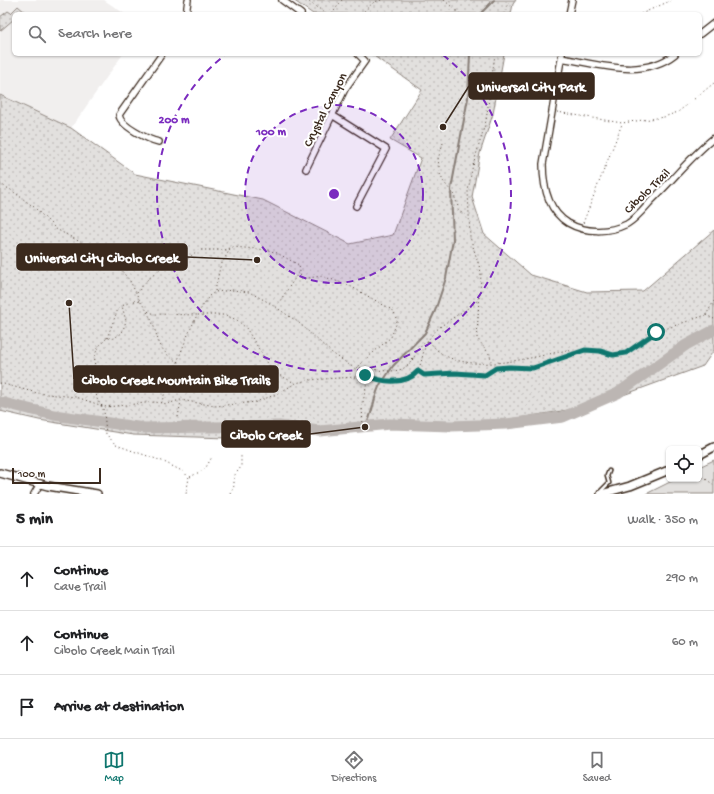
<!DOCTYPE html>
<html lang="en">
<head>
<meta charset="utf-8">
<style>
	body { margin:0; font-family:"Gochi Hand",sans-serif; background:#f2f2f2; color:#202124 }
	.controls { position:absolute; right:12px; bottom:12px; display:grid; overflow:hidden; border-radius:6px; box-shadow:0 1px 3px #0004 }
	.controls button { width:36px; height:36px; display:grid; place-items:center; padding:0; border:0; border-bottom:1px solid #e0e0e0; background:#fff; color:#202124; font:20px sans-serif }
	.scale { position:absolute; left:12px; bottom:10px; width:89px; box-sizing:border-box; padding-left:4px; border:2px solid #3b2a1e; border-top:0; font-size:11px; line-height:14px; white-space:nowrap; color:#3b2a1e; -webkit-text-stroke:3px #fff; paint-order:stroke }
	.stop { position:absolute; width:12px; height:12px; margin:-9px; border:3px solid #0f766e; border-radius:50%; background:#fff }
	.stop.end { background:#0f766e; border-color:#fff; box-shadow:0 1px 4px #0008 }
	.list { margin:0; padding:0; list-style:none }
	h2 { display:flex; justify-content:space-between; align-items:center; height:52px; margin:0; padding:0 16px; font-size:17px }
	h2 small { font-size:13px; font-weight:400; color:#757577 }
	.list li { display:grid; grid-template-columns:26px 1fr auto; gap:12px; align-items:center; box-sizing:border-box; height:64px; padding:0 16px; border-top:1px solid #e0e0e0 }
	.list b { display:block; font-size:15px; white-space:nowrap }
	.list p { margin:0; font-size:13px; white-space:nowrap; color:#757577 }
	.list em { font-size:13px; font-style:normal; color:#757577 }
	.icon { flex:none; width:22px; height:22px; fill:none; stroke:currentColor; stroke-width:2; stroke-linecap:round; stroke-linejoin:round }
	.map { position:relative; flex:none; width:714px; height:494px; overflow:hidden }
	.search { position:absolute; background:#fff; box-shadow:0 1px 3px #0004; left:12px; right:12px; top:12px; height:44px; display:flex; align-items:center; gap:10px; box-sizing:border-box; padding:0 14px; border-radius:6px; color:#757577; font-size:15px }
	.sheet { height:244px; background:#fff }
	nav { display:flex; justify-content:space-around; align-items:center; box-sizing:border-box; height:56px; border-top:1px solid #e0e0e0; background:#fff; font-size:11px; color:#757577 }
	nav a { display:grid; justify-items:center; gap:2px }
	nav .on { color:#0f766e }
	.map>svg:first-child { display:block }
	.built { fill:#f1efee }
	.green { fill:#e2e0de; stroke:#8e857e }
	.park { fill:url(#park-dots); stroke:#8e857e }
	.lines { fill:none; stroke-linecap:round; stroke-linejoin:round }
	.stream { stroke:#887e77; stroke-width:2 }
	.river { stroke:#bcb6b3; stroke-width:11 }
	.lane-casing { stroke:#3b2a1e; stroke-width:5.5 }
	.street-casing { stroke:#3b2a1e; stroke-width:8 }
	.secondary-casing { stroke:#3b2a1e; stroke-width:10 }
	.path { stroke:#3b2a1e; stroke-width:1; stroke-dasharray:1 3; stroke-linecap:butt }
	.lane { stroke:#fff; stroke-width:2.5 }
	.street { stroke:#fff; stroke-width:5.5 }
	.secondary { stroke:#fff; stroke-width:7 }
	.route { stroke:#0f766e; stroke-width:5 }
	.ring { fill:none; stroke:#7b2cbf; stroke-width:2; stroke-dasharray:7 5 }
	.labels { text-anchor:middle; stroke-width:4; stroke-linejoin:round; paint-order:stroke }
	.street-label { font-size:13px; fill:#3b2a1e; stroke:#fff }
	.centre { fill:#7b2cbf; stroke:#fff; stroke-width:2 }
	.ring-label { font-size:12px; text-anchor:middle; font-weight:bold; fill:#7b2cbf; stroke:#fff; stroke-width:4; stroke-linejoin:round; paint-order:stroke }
	.leader { fill:none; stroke:#3b2a1e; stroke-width:1.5 }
	.callout-dot { fill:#3b2a1e; stroke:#fff; stroke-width:1.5 }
	.callout { fill:#3b2a1e; stroke:#3b2a1e; stroke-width:1.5 }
	.callout-label { font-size:14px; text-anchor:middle; font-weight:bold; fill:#fff }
</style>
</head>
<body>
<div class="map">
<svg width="714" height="494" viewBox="0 0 714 494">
	<defs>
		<pattern id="park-dots" width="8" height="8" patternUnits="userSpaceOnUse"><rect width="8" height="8" fill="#e2e0de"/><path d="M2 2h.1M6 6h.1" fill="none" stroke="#c3c0be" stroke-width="1.8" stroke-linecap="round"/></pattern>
	</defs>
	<rect width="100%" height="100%" fill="#fff"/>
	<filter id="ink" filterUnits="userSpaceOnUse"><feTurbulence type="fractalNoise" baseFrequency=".025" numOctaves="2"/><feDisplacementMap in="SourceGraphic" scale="8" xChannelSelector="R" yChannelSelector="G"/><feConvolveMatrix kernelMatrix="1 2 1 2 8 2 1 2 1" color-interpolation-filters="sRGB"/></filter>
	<g filter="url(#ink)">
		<path class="built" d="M0,0H104L125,14H14V54H123L71,128L0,95Z"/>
		<path class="green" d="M714,460V494H646L676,479H699V467Z"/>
		<path class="park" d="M293,0H516L513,4L511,14H313Z
			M18,6L25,12L23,14H14V19L0,31V17L8,11L11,13Z
			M371,54H504L493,114L480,153L472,197L484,234L531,275L587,292L643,291L714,230V350L703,366L593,406L444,430L365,427L259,439L133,435L39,420L0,411V95L71,128L135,174L263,200L350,244L393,235L421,158L390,140L422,90Z"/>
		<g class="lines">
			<path class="stream" d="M480,14L494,0
				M385,378L393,366L425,333L435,311L446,278L453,240L451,189L468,98L470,54
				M365,427C374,413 373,396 381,383"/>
			<path class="river" d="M0,402L54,415L144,428L279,426L320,431L390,424L451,426L506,424L563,417L618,393L686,345L714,330"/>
			<defs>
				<path id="lane" d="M600,492L609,483L607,476L609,471"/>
				<path id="street" d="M282,0L301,14
					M186,14L188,0
					M569,14L572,0
					M700,34L714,23
					M562,54L543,164C543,186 547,210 568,223C585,233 609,233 627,224C636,219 644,209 651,201C672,181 691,156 714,138
					M561,58C598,64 642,80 675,54
					M332,115L386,149L356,206
					M159,142C149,140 120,126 119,115L162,54
					M306,169L345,89L365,61L358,54
					M34,494L40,484"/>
				<path id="secondary" d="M699,455L714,447
					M0,473L48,486L97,494
					M601,494L630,486L669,470"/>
			</defs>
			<use href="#lane" class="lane-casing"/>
			<use href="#street" class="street-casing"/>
			<use href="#secondary" class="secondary-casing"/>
			<path class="path" d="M306,0L327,14
				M444,0L460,14
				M575,13L582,14
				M332,14L342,0
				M361,14L374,2L381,0
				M504,14L506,7L511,0
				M641,14L672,0
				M557,112L622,123L664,117L678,112L714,83
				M443,143L438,159L440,174L443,181L454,195L460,212L467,215
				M0,184L11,190L34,207L56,229L112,259L130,281L140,301L147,311L155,314L197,315L209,296L215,292L233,290L249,292L268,302L298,322L332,353L363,374L385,381L408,380C426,367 419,355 429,339C439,323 462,314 476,302L480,295L481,272L470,237L468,191L472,169L486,121L495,54
				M583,223L622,124
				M215,291L220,267L230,249
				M137,293L147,280L162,268L184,262L198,250H225L233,247L268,250L277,253L299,265L301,279L322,276L350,286L394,311L397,322L391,337L356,368
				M479,297L477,338L490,355L491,361
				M139,301H132L122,306L126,321L122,333L114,338H107L100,345L95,354L94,378L97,399L104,411L106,434L116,445L162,461L184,472L189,478L186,494
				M276,307L299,272
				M147,312C160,332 153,349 178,362
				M706,315L714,319
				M107,338L118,309L121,307
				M356,368C373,367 398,378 410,363C417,354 418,346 429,340C452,381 532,357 568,350L574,353
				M418,371L424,375L455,373L485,375L496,368L509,367L533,368L585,350L600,351L613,355L626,353L656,332L706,315L714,301
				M0,383L37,393L76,397L106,407L155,402L167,404L180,400L216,406L256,402L277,394L296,383L308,380L355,377L364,375
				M161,403L187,337L197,315H225L237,320L246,328L273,372L295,383
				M178,417L181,401
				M363,426L362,407L368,377
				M190,477L205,469L212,457
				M703,477L714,485
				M230,494L234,486V476L241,467V456"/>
			<use href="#lane" class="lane"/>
			<use href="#street" class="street"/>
			<use href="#secondary" class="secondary"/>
		</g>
	</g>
	<g class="lines" filter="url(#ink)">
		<path class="route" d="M365,375C381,382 405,386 418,371L424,375L455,373L485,375L496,368L509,367L533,368L585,350L600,351L613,355L626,353L656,332"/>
	</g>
	<circle cx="334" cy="194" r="89" fill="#7b2cbf" fill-opacity=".12"/>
	<g class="ring">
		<circle cx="334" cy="194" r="89"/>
		<path d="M443 55A177 177 0 1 1 225 55"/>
	</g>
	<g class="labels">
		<g class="street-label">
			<text transform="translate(324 109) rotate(-63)" y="5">Crystal Canyon</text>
			<text transform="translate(646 190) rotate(-44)" y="5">Cibolo Trail</text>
		</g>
	</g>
	<circle cx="334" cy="194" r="6" class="centre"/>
	<g class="ring-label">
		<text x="174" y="123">200 m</text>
		<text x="271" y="135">100 m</text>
	</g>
	<path class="leader" d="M443 127L469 86M257 260L187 257M69 303L74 379M365 427L310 434"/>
	<g class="callout-dot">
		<circle cx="443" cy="127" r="4"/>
		<circle cx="257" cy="260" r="4"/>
		<circle cx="69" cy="303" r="4"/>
		<circle cx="365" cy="427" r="4"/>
	</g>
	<g class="callout">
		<rect x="469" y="73" width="125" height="26" rx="4"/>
		<rect x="17" y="244" width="170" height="26" rx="4"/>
		<rect x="74" y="366" width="204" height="26" rx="4"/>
		<rect x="222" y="421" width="88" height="26" rx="4"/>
	</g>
	<g class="callout-label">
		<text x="531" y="91">Universal City Park</text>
		<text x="102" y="262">Universal City Cibolo Creek</text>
		<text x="176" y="384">Cibolo Creek Mountain Bike Trails</text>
		<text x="266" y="439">Cibolo Creek</text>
	</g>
</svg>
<div class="controls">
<button><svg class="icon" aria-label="locate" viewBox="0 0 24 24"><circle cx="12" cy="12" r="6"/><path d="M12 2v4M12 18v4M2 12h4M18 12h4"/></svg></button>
</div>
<div class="scale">100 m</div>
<div class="stop" style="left:656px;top:332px"></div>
<div class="stop end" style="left:365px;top:375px"></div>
<div class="search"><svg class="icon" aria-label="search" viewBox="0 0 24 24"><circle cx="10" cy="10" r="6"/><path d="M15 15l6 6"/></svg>Search here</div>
</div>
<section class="sheet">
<h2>5 min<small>Walk · 350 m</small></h2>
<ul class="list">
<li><svg class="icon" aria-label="ahead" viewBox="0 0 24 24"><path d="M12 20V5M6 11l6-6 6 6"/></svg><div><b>Continue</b><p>Cave Trail</p></div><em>290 m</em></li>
<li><svg class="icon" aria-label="ahead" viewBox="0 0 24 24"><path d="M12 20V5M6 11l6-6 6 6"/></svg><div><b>Continue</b><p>Cibolo Creek Main Trail</p></div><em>60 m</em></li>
<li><svg class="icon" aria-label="arrive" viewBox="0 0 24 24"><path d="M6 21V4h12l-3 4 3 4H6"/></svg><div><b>Arrive at destination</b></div></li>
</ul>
</section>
<nav>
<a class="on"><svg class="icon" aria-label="map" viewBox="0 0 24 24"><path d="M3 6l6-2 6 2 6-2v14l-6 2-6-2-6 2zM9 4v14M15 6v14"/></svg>Map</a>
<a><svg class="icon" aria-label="directions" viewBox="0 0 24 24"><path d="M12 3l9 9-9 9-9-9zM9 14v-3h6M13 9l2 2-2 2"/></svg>Directions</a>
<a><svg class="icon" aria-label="saved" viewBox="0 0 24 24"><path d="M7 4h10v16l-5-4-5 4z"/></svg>Saved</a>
</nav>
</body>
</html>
